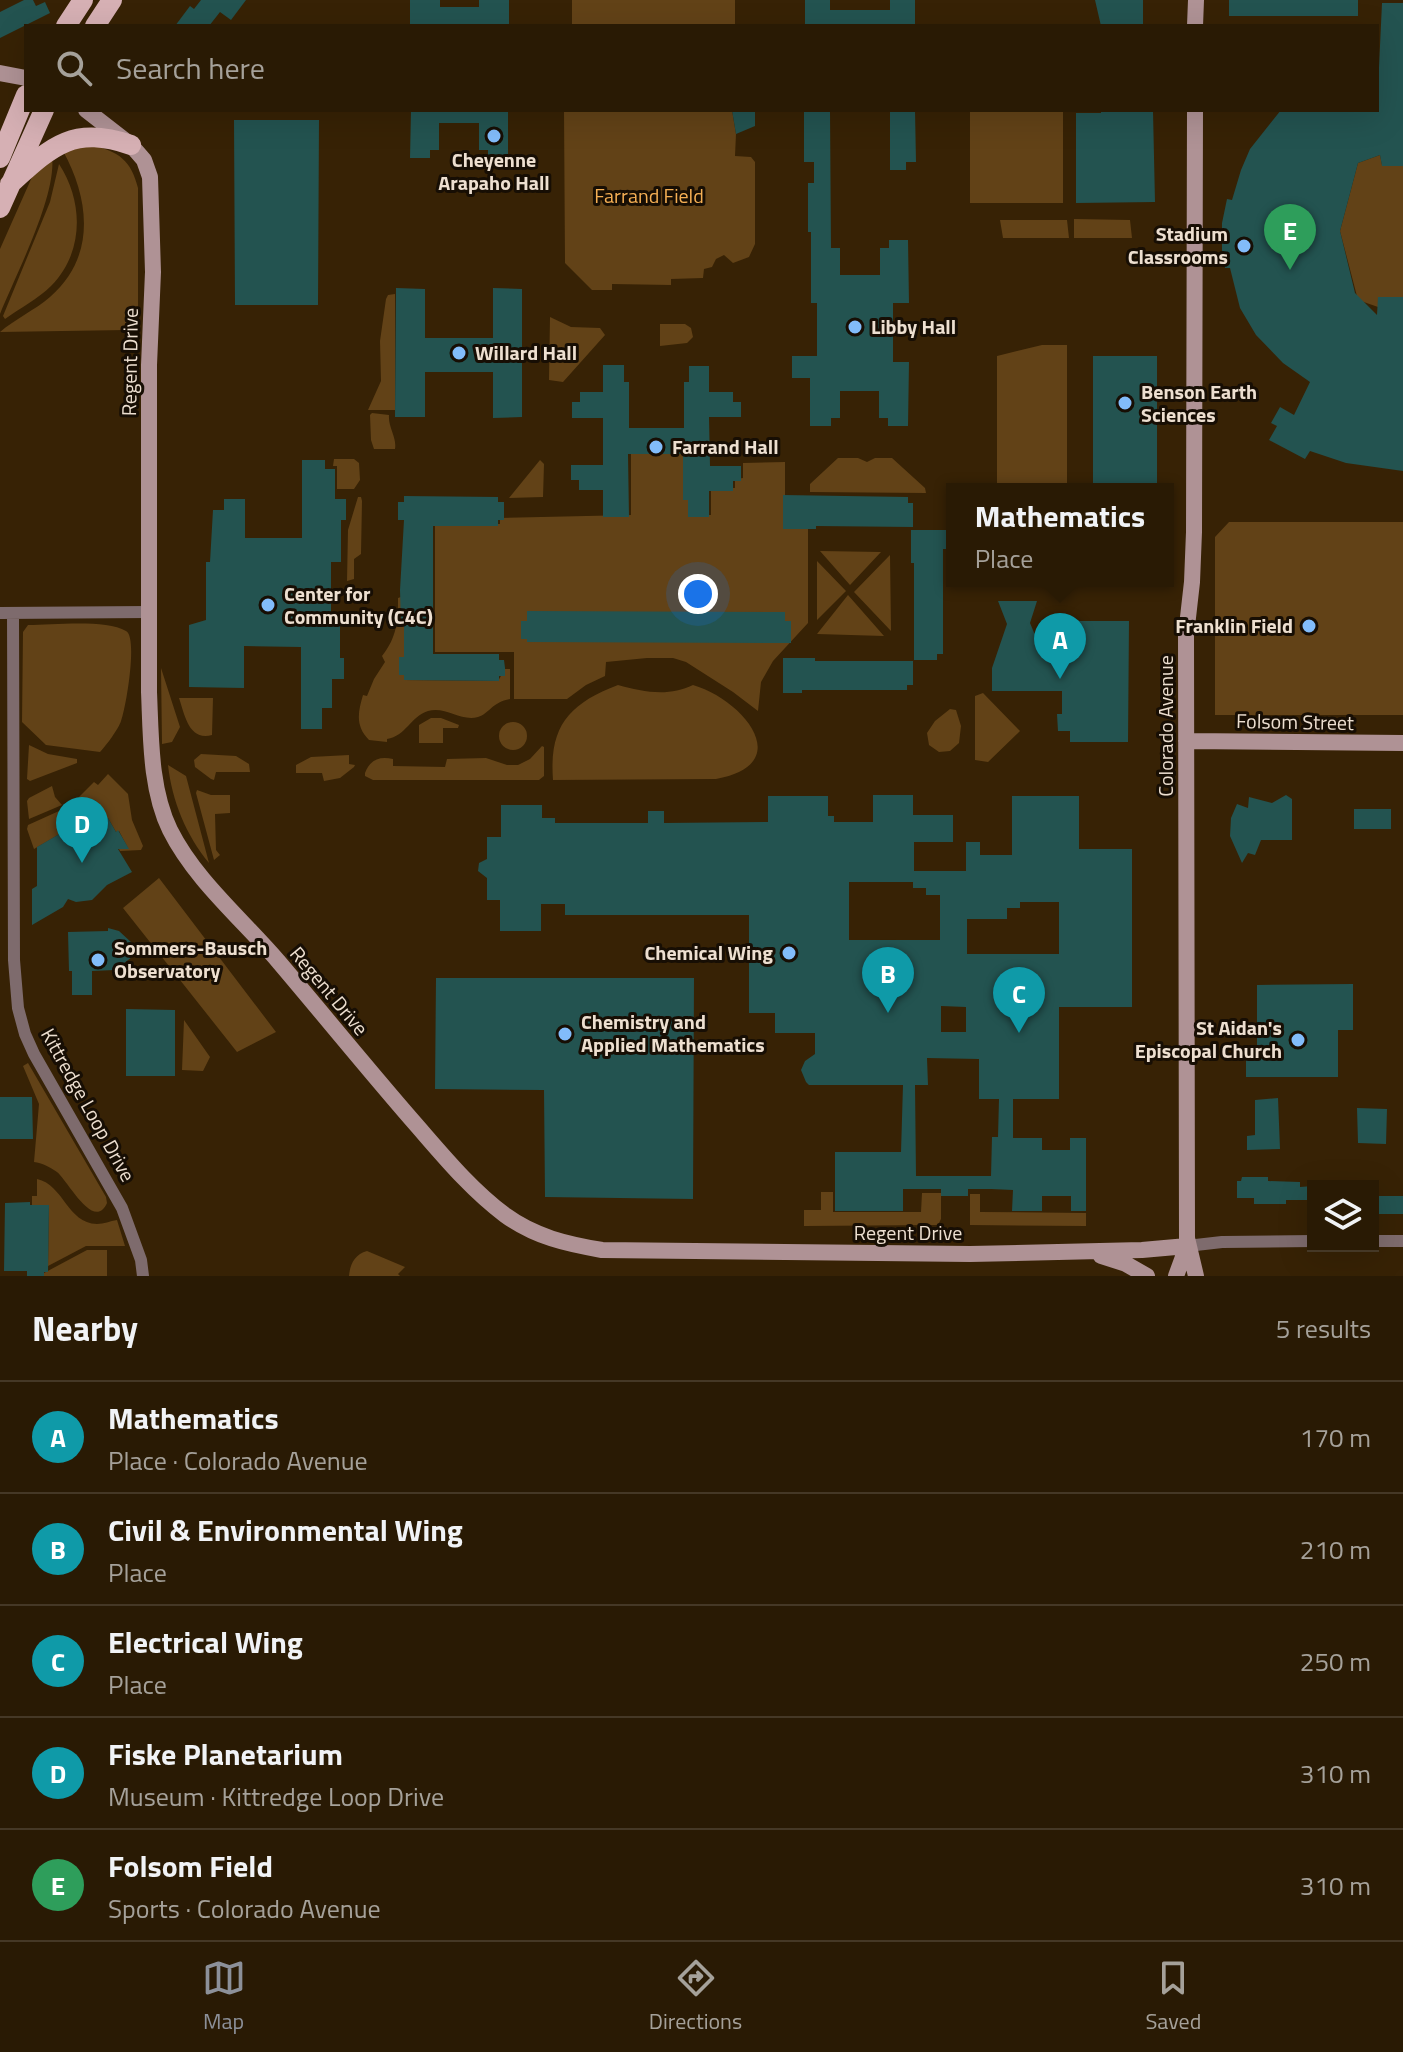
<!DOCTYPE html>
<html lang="en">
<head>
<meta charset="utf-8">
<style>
	body { margin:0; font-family:"Titillium Web",sans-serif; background:#352713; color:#f1f3f6 }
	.controls { position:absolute; right:24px; bottom:24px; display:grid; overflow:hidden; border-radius:0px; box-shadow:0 8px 32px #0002 }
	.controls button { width:72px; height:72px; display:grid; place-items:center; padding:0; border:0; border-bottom:2px solid #453826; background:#291a04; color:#f1f3f6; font:40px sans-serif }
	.you { position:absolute; left:698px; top:594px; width:28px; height:28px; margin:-20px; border:6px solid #fff; border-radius:50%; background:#1a73e8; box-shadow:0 0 0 12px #1a73e833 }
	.badge { display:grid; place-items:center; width:52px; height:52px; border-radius:50%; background:#8c9099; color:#fff; font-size:26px; font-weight:700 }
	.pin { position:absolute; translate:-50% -66px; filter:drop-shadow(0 2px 4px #0008) }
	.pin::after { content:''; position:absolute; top:42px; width:28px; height:24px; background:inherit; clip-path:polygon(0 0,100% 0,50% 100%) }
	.popup { position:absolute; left:946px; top:483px; width:228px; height:104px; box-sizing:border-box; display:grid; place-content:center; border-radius:0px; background:#291a04; filter:drop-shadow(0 2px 6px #0005); font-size:26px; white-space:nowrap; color:#a5a19a }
	.popup b { font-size:30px; color:#f1f3f6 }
	.popup::after { content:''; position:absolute; left:50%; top:100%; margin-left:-16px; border:16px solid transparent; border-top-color:#291a04 }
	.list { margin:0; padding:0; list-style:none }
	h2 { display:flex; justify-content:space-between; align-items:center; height:104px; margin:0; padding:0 32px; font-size:34px }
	h2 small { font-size:26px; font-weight:400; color:#a5a19a }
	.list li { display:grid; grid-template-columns:52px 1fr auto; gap:24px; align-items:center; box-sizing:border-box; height:112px; padding:0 32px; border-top:2px solid #453826 }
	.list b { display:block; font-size:30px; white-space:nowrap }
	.list p { margin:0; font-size:26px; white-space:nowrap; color:#a5a19a }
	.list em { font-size:26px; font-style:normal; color:#a5a19a }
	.icon { flex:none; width:44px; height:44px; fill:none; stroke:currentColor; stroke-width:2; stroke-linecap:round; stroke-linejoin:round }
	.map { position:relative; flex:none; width:1403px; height:1276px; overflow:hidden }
	.search { position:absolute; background:#291a04; box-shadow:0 8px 32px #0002; left:24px; right:24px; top:24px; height:88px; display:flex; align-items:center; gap:20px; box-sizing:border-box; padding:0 28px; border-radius:0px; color:#a5a19a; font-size:30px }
	.sheet { height:664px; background:#291a04 }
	nav { display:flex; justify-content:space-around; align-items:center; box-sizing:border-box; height:112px; border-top:2px solid #453826; background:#291a04; font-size:22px; color:#a5a19a }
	nav a { display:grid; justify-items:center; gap:4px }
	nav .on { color:#8c9099 }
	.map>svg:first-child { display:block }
	.green { fill:#624217 }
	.building { fill:#235350; fill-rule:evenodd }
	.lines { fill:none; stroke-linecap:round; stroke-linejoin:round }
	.street { stroke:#7e6b6d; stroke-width:12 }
	.secondary { stroke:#af9295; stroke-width:16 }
	.primary { stroke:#d6b0b4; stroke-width:20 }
	.poi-dot { fill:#82bcfa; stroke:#170e04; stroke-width:3 }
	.labels { text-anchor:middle; stroke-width:6; stroke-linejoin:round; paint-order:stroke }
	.poi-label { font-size:20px; font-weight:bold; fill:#eddfd0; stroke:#170e04; text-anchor:start }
	.park-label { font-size:20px; fill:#f5af54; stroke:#170e04 }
	.street-label { font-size:20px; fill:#eddfd0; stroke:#170e04 }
</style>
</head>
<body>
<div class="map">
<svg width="1403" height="1276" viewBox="0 0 1403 1276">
	<rect width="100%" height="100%" fill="#372205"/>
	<path class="green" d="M572,0H735V26H572Z
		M564,110H732L736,134L735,156L751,157L755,162V244L749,257L733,263L724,255L716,259L712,267L704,269L703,278L671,279V285L612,284V290H592L565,263Z
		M970,110H1063V203H970Z
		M92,145C119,152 131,160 138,188V325H126V330L0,332C15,319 35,310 50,297C96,257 90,200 63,151Z
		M1380,155L1382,165H1403V297H1378V307L1358,300L1340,231L1358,163Z
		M52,156C57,196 16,274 0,314V249L36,168Z
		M59,164C84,202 84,253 51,286C38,299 20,308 5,319L3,316L50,202Z
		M1074,219L1130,220L1132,238H1074Z
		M1000,220H1067L1069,238H1003Z
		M395,294V410H368L381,381L380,341L386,299L388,295Z
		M550,317L571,327L600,328L605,335L563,382L549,380Z
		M660,324H685L691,328L693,337L687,343L660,346Z
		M1042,345H1067V489H997V356Z
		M372,413L389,415C388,428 397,437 395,449H374L371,440L370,415Z
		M631,452H685L690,515H711V488H735V479L743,478V463L785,462V526L808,527V623L773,661L761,682L758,711L733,692L686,662L673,658H647L606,662L605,676L586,685L567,699H514V652H435V524H500V518L631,515Z
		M838,458H858L867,462L875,458H892L925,488L926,493L810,492V484Z
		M334,459H354L359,463L360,480L354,489H337V466H333Z
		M540,460L544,464L543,497L509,498Z
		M358,497H361L362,501L361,554L354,559V579L347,581L348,530Z
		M1229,522H1403V715H1215V537Z
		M820,551L881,552L850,585Z
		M890,555L891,631L854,592Z
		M817,561L846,591L817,620Z
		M848,595L884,636L817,634Z
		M401,597V623L404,624V657H399V674L404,675V680L498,681L505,669H510V699C492,702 489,714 478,717C461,722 446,706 428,711C410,717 406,736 387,739V742L369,740C355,726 358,712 363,695L367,696L374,679L385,662L382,656C397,637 398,621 398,598Z
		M28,625C53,625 106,619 126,631C138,637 126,708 121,721C119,728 106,746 100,752L46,745L22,722L23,632Z
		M161,668L180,727L172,742L162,744Z
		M618,685C643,692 669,697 693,685C742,699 798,764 716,779L553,780C549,727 568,704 618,685Z
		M983,693L1020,731L988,762L975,760V696Z
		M179,698H213L212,735C189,741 185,716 179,698Z
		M950,709L956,710L961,726L959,743L950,751L939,752L929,745L927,733L935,721Z
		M431,718H441L459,725L458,728H443V743H419V725Z
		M499 736a14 14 0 1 1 28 0a14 14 0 1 1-28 0Z
		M29,745L48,754L77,759V763L30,781L27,779Z
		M542,746L544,747V776L539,780H373L365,776V773C370,760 379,756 393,759V766L445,767L447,759L486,758L507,765H518L530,759Z
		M201,754L236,756L249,764L250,772H216L214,780L211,779L195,767L194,760Z
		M349,755V764L355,765L354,767L340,778L324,781L322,773H296V765L311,757Z
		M168,765L186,776L209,863C186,835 172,801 168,765Z
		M108,774L128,794L132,820L143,846L141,850L120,851L119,849L128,848L119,831L116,832L108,818L105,820L95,800L80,808L77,799L94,782L98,785Z
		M52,786L55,797L62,805L29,819L27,801L29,798Z
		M197,790L211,795H230V813L215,814L216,850L220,855L214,860L196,793Z
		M59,811L70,828L34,849L27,829L28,825Z
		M159,878L276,1032L237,1052L123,908Z
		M184,1020L210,1057L203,1071L182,1070Z
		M28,1063L106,1197L107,1203C94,1232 68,1181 57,1172C50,1167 42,1163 34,1162L39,1104L23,1066Z
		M37,1179C64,1185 67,1223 97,1224C104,1224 110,1221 117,1220L125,1246H86L48,1266L49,1206L32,1205V1196H37Z
		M821,1192H833V1212H921L922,1193H941V1219L938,1225L804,1226V1210H821Z
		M970,1194H980V1212L1086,1213V1226L970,1225Z
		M87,1250H107V1276H44V1273Z
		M367,1251L405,1267L398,1274L400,1276H349C350,1264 355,1254 367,1251Z"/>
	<path class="building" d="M24,0H33L36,6L45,2L50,13L0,38V12Z
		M201,0H246L231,20L220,12L209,26H175L190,6L194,9Z
		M410,0H440V7H479V0H509V26H410Z
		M805,0H830V10H890V0H915V26H805Z
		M1095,0H1143V26H1101Z
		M1229,0H1358V16H1229Z
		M1382,3H1403V166H1382L1380,155L1358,163L1340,231L1355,293L1377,315L1378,297H1403V471L1346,463L1310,451L1305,459L1269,440L1277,426L1271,423L1280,407L1294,415L1310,382L1283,363L1256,335L1240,308L1230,268H1225L1222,250V223L1227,199L1232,200L1241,170L1250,149L1281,110H1377Z
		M411,110H508V158H488V150H479V123H439V150H430V158H410Z
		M732,110H755V126L736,134Z
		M804,110H830L831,248H840V275H880V248H889V240H908L909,303H893V362H909L908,426H888V418H879V391H840V418H831V426H810V378H792V356H817V303H811V232H808V183H814V162H804Z
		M890,110H915L916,162H906V170H890Z
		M1101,110L1153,111L1155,202L1076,203V113H1101Z
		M234,120H319L318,305H235Z
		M396,288L425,289V338H493V288L522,289V417L493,418V372H425V417H395Z
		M1093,356H1157V489H1093Z
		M603,365H624V382H629V428H684V382H689V366H709V392H733V402H741V417H709L710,466H741V481H733V491H709V517H688V500H683V454H628L629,517H603V490H579V480H571V465H603V418H572V402H580V392H603Z
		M302,460H325V469H335V499H346V520H341V562H331V617H340V658H344V679H332V708H322V729H301V647L244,646V688L189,687V625L206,620V562H210L213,510H224V499H245V538H302Z
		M783,495L908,497V503H913V527L816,526V529H783Z
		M404,496L498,497V502H504V520H498V526H433V654H499V660H504L505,668V676H499V681L404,680V675H399V657H404V624H401L400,590L404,520H398V502H404Z
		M911,530H946V549H943V654H937V660H914V563H911Z
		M998,601H1037L1030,623L1035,635L1071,636V621H1129L1128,742H1070V731H1058L1057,714H1062V691H992V668L1007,624Z
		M527,611L785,612V621H791V643L527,642V639H521V621H527Z
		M783,658H815V661H913V685H907V690H802V693H783Z
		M873,795H913V815H953V842H914V871H966V842H980V855H1012V796H1079V849H1132V1007H1059V1099H1013V1138H1042V1150H1070V1138H1086V1211H1071V1196H1042V1211H1012L1013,1190L991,1189H968V1196H941V1189H903V1211H835V1152H901L903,1085H809L806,1082L801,1070L805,1061L815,1054V1033H775V1013H749V915H565V904H541V931H500V900H487V878L478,871L479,863L487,859V837H501V805H542V818H555V823H648V811H664V823L768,822V796H828V816H834V822H873ZM849,882H913V888H926V895H940V940H849ZM1020,902H1059V954H967V919H1007V908H1020ZM941,1006L966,1007V1032H941ZM927,1058L979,1059V1099H999L998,1137H992L991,1176H916L915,1085H928Z
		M1286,795L1292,799V840H1261L1255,855L1248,853L1242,863L1230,836L1231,818L1237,804L1248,808L1249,797L1272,803Z
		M95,800L105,820L108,818L116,832L118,830L129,849H118L132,872L107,885L92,900L76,902L68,899L63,907L32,925V889L37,886V847L80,822V808Z
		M1354,809H1391V829H1354Z
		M108,928L119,931L132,943V957L115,970L92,971V995H72V971H69L68,932L108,931Z
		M436,978H694L693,1199L545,1197L544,1090L435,1089Z
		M1353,984V1030H1338V1077H1246V1050H1257V985Z
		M126,1009L175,1010V1076H126Z
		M0,1097H32L33,1139H0Z
		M1278,1098L1280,1149L1247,1150V1136L1255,1135V1100Z
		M1357,1108L1387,1109L1386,1144L1358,1143Z
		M1242,1177H1268V1181L1300,1182V1187L1313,1186V1200H1286V1204H1254V1198H1237V1181H1241Z
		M1373,1196H1403V1214H1373Z
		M30,1202V1205H49L48,1272H44V1276H27V1271H4L5,1203Z"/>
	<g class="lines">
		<path class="street" d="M0,613L149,612
			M13,613L14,960L18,1008L25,1034L34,1054L122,1208L141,1260L143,1276
			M1373,1241H1403
			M1187,1246L1222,1242L1313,1241"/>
		<path class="secondary" d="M1195,26L1196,0
			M0,73L26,78
			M86,110L131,145L144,160L150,177L153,272L149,365V692C151,737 150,789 170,830C195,880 242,919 278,961C323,1014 366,1067 412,1120C441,1153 469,1188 505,1215C535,1237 567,1244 602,1250L970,1254L1142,1250L1187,1246
			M1195,110L1194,532L1192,582L1186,635L1187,1238L1196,1276
			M1186,741L1403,743
			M1101,1256L1126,1264L1147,1276
			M1176,1276L1187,1246"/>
		<path class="primary" d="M66,26L83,0
			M95,26L112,0
			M0,158L26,95
			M10,184C52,146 73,125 131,145
			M0,208L44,110"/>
	</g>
	<g class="poi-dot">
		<circle cx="494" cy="136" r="8"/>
		<circle cx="1244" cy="246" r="8"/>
		<circle cx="855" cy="327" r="8"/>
		<circle cx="459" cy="353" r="8"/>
		<circle cx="1125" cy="403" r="8"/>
		<circle cx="656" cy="447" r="8"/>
		<circle cx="268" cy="605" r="8"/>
		<circle cx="1309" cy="626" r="8"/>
		<circle cx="789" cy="953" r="8"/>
		<circle cx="98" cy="960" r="8"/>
		<circle cx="565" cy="1034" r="8"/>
		<circle cx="1298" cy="1040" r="8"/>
	</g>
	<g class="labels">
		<g class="poi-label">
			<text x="494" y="167" text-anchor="middle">Cheyenne<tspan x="494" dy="23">Arapaho Hall</tspan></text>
			<text x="1228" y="241" text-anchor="end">Stadium<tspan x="1228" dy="23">Classrooms</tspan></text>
			<text x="871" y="334">Libby Hall</text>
			<text x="475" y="360">Willard Hall</text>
			<text x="1141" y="399">Benson Earth<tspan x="1141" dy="23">Sciences</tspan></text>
			<text x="672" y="454">Farrand Hall</text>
			<text x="284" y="601">Center for<tspan x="284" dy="23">Community (C4C)</tspan></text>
			<text x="1293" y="633" text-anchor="end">Franklin Field</text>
			<text x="114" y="955">Sommers-Bausch<tspan x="114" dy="23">Observatory</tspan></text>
			<text x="773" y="960" text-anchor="end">Chemical Wing</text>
			<text x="581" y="1029">Chemistry and<tspan x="581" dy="23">Applied Mathematics</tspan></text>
			<text x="1282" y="1035" text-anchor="end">St Aidan's<tspan x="1282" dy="23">Episcopal Church</tspan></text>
		</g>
		<g class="park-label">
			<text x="649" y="203">Farrand Field</text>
		</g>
		<g class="street-label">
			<text transform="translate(130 362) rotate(-89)" y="7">Regent Drive</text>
			<text transform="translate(1295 722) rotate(1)" y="7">Folsom Street</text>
			<text transform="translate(1166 726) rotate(-90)" y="7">Colorado Avenue</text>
			<text transform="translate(329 991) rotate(50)" y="7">Regent Drive</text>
			<text transform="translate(88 1105) rotate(61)" y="7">Kittredge Loop Drive</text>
			<text x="908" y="1240">Regent Drive</text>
		</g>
	</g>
</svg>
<div class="controls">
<button><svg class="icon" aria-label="layers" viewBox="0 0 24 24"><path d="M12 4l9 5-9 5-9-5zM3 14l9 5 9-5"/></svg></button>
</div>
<div class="you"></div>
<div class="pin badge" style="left:1060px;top:679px;background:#0f9aa8">A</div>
<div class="popup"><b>Mathematics</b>Place</div>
<div class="pin badge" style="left:888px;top:1013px;background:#0f9aa8">B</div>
<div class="pin badge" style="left:1019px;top:1033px;background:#0f9aa8">C</div>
<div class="pin badge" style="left:82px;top:863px;background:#0f9aa8">D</div>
<div class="pin badge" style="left:1290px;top:270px;background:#2e9e5b">E</div>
<div class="search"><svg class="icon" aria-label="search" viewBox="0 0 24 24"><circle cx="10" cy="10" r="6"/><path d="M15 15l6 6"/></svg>Search here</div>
</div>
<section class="sheet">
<h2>Nearby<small>5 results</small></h2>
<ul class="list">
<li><span class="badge" style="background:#0f9aa8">A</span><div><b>Mathematics</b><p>Place · Colorado Avenue</p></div><em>170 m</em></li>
<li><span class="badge" style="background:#0f9aa8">B</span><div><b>Civil &amp; Environmental Wing</b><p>Place</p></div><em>210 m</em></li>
<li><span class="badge" style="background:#0f9aa8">C</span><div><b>Electrical Wing</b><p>Place</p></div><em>250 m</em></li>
<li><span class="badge" style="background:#0f9aa8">D</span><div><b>Fiske Planetarium</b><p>Museum · Kittredge Loop Drive</p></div><em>310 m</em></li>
<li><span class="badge" style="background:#2e9e5b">E</span><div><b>Folsom Field</b><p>Sports · Colorado Avenue</p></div><em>310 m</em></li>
</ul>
</section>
<nav>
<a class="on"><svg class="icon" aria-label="map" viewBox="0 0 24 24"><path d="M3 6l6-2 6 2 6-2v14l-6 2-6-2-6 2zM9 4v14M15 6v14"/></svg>Map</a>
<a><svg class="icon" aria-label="directions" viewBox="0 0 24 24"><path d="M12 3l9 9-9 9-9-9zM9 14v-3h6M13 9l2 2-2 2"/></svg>Directions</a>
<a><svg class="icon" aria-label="saved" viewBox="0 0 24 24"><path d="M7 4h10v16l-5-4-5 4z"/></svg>Saved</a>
</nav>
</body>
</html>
